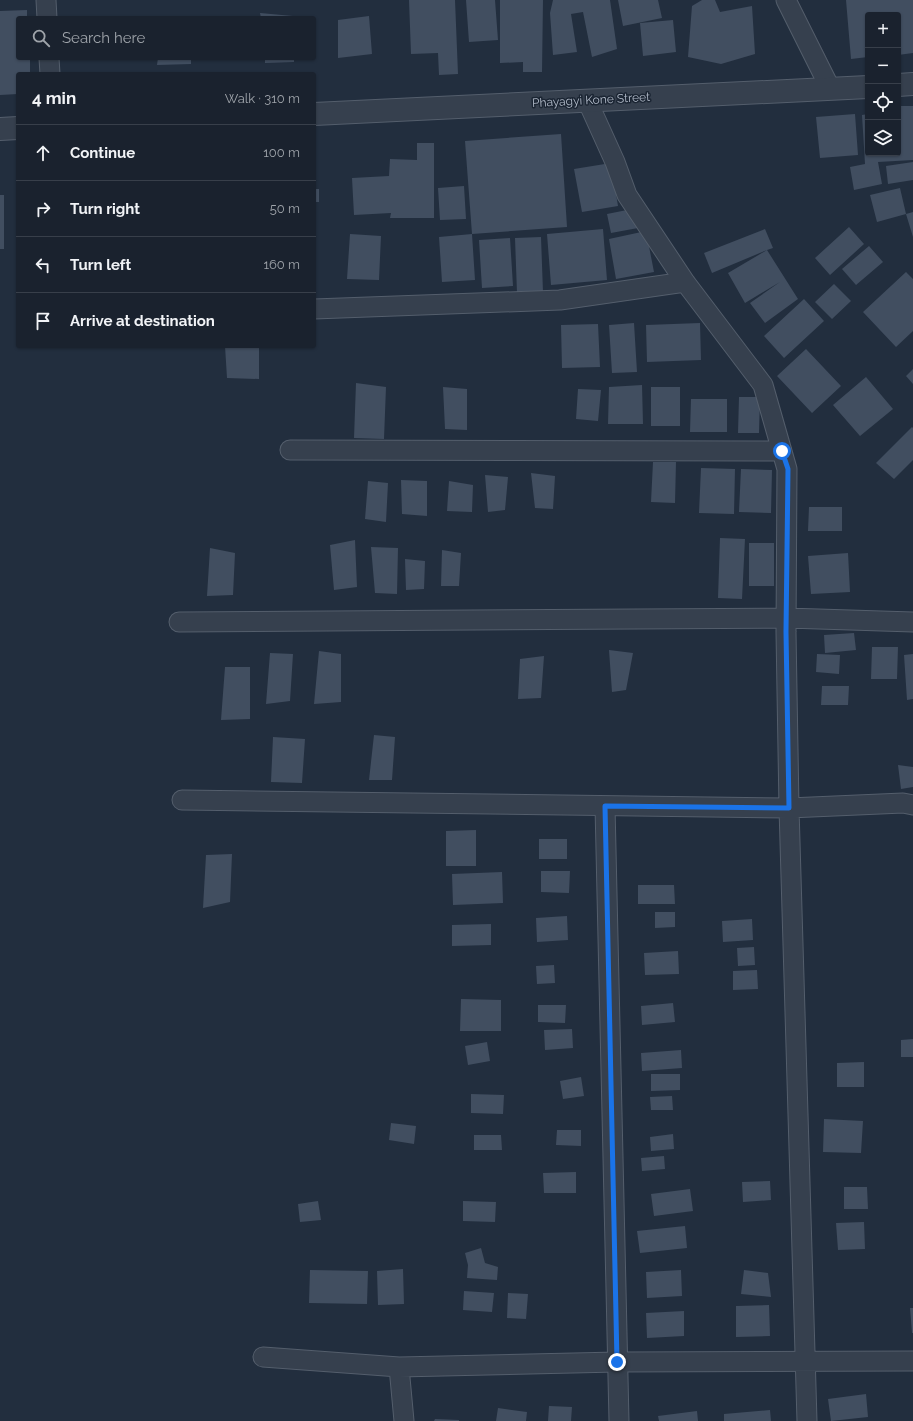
<!DOCTYPE html>
<html lang="en">
<head>
<meta charset="utf-8">
<style>
	body { margin:0; font-family:Raleway,sans-serif; background:#232a36; color:#f1f3f6 }
	.controls { position:absolute; right:12px; top:12px; display:grid; overflow:hidden; border-radius:4px; box-shadow:0 1px 3px #0004 }
	.controls button { width:36px; height:36px; display:grid; place-items:center; padding:0; border:0; border-bottom:1px solid #383f4a; background:#1a222e; color:#f1f3f6; font:20px sans-serif }
	.stop { position:absolute; width:12px; height:12px; margin:-9px; border:3px solid #1a73e8; border-radius:50%; background:#fff }
	.stop.end { background:#1a73e8; border-color:#fff; box-shadow:0 1px 4px #0008 }
	.list { margin:0; padding:0; list-style:none }
	h2 { display:flex; justify-content:space-between; align-items:center; height:52px; margin:0; padding:0 16px; font-size:17px }
	h2 small { font-size:13px; font-weight:400; color:#9fa4aa }
	.list li { display:grid; grid-template-columns:26px 1fr auto; gap:12px; align-items:center; box-sizing:border-box; height:56px; padding:0 16px; border-top:1px solid #383f4a }
	.list b { display:block; font-size:15px; white-space:nowrap }
	.list em { font-size:13px; font-style:normal; color:#9fa4aa }
	.icon { flex:none; width:22px; height:22px; fill:none; stroke:currentColor; stroke-width:2; stroke-linecap:round; stroke-linejoin:round }
	.map { position:relative; flex:none; width:913px; height:1421px; overflow:hidden }
	.search { position:absolute; background:#1a222e; box-shadow:0 1px 3px #0004; left:16px; top:16px; width:300px; height:44px; display:flex; align-items:center; gap:10px; box-sizing:border-box; padding:0 14px; border-radius:4px; color:#9fa4aa; font-size:15px }
	.panel { position:absolute; background:#1a222e; box-shadow:0 1px 3px #0004; left:16px; top:72px; width:300px; height:276px; border-radius:4px }
	.map>svg:first-child { display:block }
	.building { fill:#414e60 }
	.lines { fill:none; stroke-linecap:round; stroke-linejoin:round }
	.minor-casing { stroke:#545e6c; stroke-width:21 }
	.tertiary-casing { stroke:#545e6c; stroke-width:24 }
	.minor { stroke:#36404e; stroke-width:19 }
	.tertiary { stroke:#36404e; stroke-width:22 }
	.route { stroke:#1a73e8; stroke-width:5 }
	.labels { text-anchor:middle; stroke-width:3; stroke-linejoin:round; paint-order:stroke }
	.street-label { font-size:12px; fill:#b2bbc9; stroke:#1b2533 }
</style>
</head>
<body>
<div class="map">
<svg width="913" height="1421" viewBox="0 0 913 1421">
	<rect width="100%" height="100%" fill="#222e3e"/>
	<path class="building" d="M409,0H455L458,74L439,75L438,53L411,54Z
		M466,0H495L498,40L469,42Z
		M500,0H543L542,72H523V62L500,63Z
		M553,0H610L617,49L592,57L583,12L571,14L577,52L553,55L550,13Z
		M618,0H658L662,18L623,26Z
		M702,0H715L720,12L752,6L755,54L721,64L688,57L692,6Z
		M846,0H913V53L898,55V15H868V57L851,59Z
		M27,10V18H18V58H30V74H18V94L0,95V11Z
		M260,13L293,16V18H261Z
		M67,16H94V18H67Z
		M369,16L372,54L338,58V20Z
		M673,20L676,52L643,56L640,23Z
		M158,58H191V64L157,65Z
		M265,58H294V62L265,63Z
		M898,106H913V160L878,162L882,184L854,190L850,167L865,164L862,115L868,114V153H898V158Z
		M855,114L858,155L820,158L816,117Z
		M561,134L567,227L472,234L475,280L442,282L439,237L472,234L465,141Z
		M417,143H434V218H390L391,213L354,215L352,178L389,176L390,159L417,160Z
		M913,162V180L888,184L886,166Z
		M611,163L618,206L582,212L574,169Z
		M16,172H18V193H17Z
		M464,186L466,219L440,220L438,188Z
		M900,188L906,214L877,222L870,195Z
		M314,189H319V202H314Z
		M0,195H4V249H0Z
		M627,210L638,228L611,233L607,214Z
		M913,212V237L906,214Z
		M849,227L864,244L830,275L815,258Z
		M603,229L607,280L551,285L547,234Z
		M765,229L773,248L767,250L798,299L765,323L750,303L780,282L745,303L728,273L767,250L712,273L704,253Z
		M646,231L654,272L616,279L609,239Z
		M350,234L381,236L379,280L347,279Z
		M541,237L543,292L517,293L515,238Z
		M510,238L513,286L482,288L479,240Z
		M869,246L883,262L856,285L842,269Z
		M906,272L913,279V331L896,347L863,312Z
		M834,284L851,301L832,319L815,302Z
		M804,299L824,321L784,358L764,336Z
		M634,323L637,372L612,373L609,325Z
		M700,323L701,360L647,362L646,325Z
		M598,324L600,367L562,368L561,325Z
		M225,346H259V379L227,378Z
		M806,349L841,386L812,413L777,376Z
		M913,369V384L906,376Z
		M866,377L893,409L860,436L833,405Z
		M356,383L386,387L384,439L354,438Z
		M642,385L643,424H608L609,387Z
		M443,387L467,389V430L445,429Z
		M651,387H680V426H651Z
		M578,389L601,390L598,421L576,419Z
		M739,397H760L759,433H738Z
		M691,399H727V432H690Z
		M912,427L913,428V460L894,479L876,463Z
		M653,462H676L675,503L651,502Z
		M701,468L735,469L734,514L699,513Z
		M741,469L772,470L771,513L739,512Z
		M531,473L555,476L553,509L535,508Z
		M485,475L508,477L505,510L488,512Z
		M401,480L427,481V516L402,514Z
		M368,481L388,483L386,522L365,519Z
		M449,481L473,485L472,512L447,511Z
		M809,507H842V531H808Z
		M720,538L745,539L742,599L718,598Z
		M355,540L357,587L334,590L330,545Z
		M749,543H774V586H749Z
		M371,547L398,548L397,594L375,593Z
		M210,548L235,553L233,595L207,596Z
		M442,550L461,553L459,586H441Z
		M848,553L850,592L811,594L808,556Z
		M405,559L425,561L424,589L406,590Z
		M854,633L856,650L825,653L824,635Z
		M872,647H898L897,679H871Z
		M609,650L633,653L626,690L612,692Z
		M319,651L341,654V702L314,704Z
		M270,653L293,654L290,701L266,704Z
		M817,654L840,655L839,674L816,672Z
		M913,654V699L907,700L904,655Z
		M544,656L541,698L518,699L520,659Z
		M225,667H250V719L221,720Z
		M822,686H849L848,705H821Z
		M374,735L395,737L392,780H369Z
		M273,737L305,739L302,783L271,782Z
		M898,765L913,767V787L901,789Z
		M476,830V866H446V831Z
		M539,839H567V859H539Z
		M232,854L230,902L203,908L206,855Z
		M541,871H570L569,893L541,892Z
		M502,872L503,903L453,905L452,874Z
		M638,885H674L675,904H638Z
		M655,912H675V927L655,928Z
		M567,916L568,940L537,942L536,918Z
		M752,919L753,940L723,942L722,921Z
		M491,924V945L452,946V925Z
		M754,947L755,965L738,966L737,948Z
		M678,951L679,974L645,975L644,953Z
		M554,965L555,983L537,984L536,966Z
		M757,970L758,989L733,990V971Z
		M461,999L501,1000V1031H460Z
		M673,1003L675,1022L642,1025L641,1006Z
		M538,1005H566L565,1023L538,1022Z
		M572,1029L573,1048L545,1050L544,1030Z
		M913,1039V1057H901V1040Z
		M487,1042L490,1061L468,1065L465,1046Z
		M681,1050L682,1068L642,1071L641,1053Z
		M864,1062V1087H837V1063Z
		M651,1074H680V1090L651,1091Z
		M581,1077L584,1096L563,1099L560,1081Z
		M471,1094L504,1095L503,1114L471,1113Z
		M672,1096L673,1110H651L650,1097Z
		M824,1119L863,1121L861,1153L823,1152Z
		M391,1123L416,1126L414,1144L389,1140Z
		M557,1130H581V1146L556,1145Z
		M673,1134L674,1149L651,1151L650,1137Z
		M474,1135H501L502,1150H474Z
		M664,1156L665,1169L642,1171L641,1158Z
		M576,1172V1193H544L543,1173Z
		M770,1181L771,1200L743,1202L742,1182Z
		M844,1187H867L868,1209H844Z
		M690,1189L693,1211L654,1216L651,1194Z
		M318,1201L321,1220L300,1222L298,1204Z
		M463,1201L496,1202L495,1222L463,1221Z
		M864,1222L865,1249L838,1250L836,1223Z
		M685,1226L687,1248L640,1253L637,1231Z
		M481,1248L485,1263L498,1267L497,1280L467,1278L468,1265L465,1253Z
		M403,1269L404,1304L378,1305L377,1271Z
		M310,1270L368,1271L367,1304L309,1303Z
		M681,1270L682,1296L647,1298L646,1272Z
		M744,1270L768,1273L771,1297L741,1294Z
		M464,1291L494,1293L492,1312L463,1310Z
		M508,1293L528,1294L526,1319L507,1318Z
		M769,1305L770,1336L736,1337V1306Z
		M910,1308H913V1333H912Z
		M684,1311V1336L647,1338L646,1313Z
		M866,1394L868,1417L831,1421L828,1399Z
		M549,1406L572,1407L571,1421H548Z
		M498,1408L527,1412L526,1421H496Z
		M770,1410L771,1421H724V1414Z
		M697,1411L698,1421H659L658,1416Z
		M435,1419L459,1420V1421H434Z"/>
	<g class="lines">
		<defs>
			<path id="minor" d="M46,0L47,18
				M786,0L830,88
				M49,58L50,74
				M587,100L615,162L627,195L685,282L763,385L787,469L786,632L789,808L807,1421
				M314,309L560,300L685,282
				M290,450L782,451
				M179,622L787,618L913,622
				M182,800L789,808L903,803L913,805
				M605,806L619,1421
				M263,1357L399,1367L617,1362L913,1361
				M399,1367L404,1421"/>
			<path id="tertiary" d="M898,85L913,84
				M314,114L868,87
				M0,129L18,128"/>
		</defs>
		<use href="#minor" class="minor-casing"/>
		<use href="#tertiary" class="tertiary-casing"/>
		<use href="#minor" class="minor"/>
		<use href="#tertiary" class="tertiary"/>
	</g>
	<g class="lines">
		<path class="route" d="M617,1362L605,806L789,808L786,632L788,469L782,451"/>
	</g>
	<g class="labels">
		<g class="street-label">
			<text transform="translate(591 100) rotate(-3)" y="4">Phayagyi Kone Street</text>
		</g>
	</g>
</svg>
<div class="controls">
<button>+</button>
<button>−</button>
<button><svg class="icon" aria-label="locate" viewBox="0 0 24 24"><circle cx="12" cy="12" r="6"/><path d="M12 2v4M12 18v4M2 12h4M18 12h4"/></svg></button>
<button><svg class="icon" aria-label="layers" viewBox="0 0 24 24"><path d="M12 4l9 5-9 5-9-5zM3 14l9 5 9-5"/></svg></button>
</div>
<div class="stop" style="left:782px;top:451px"></div>
<div class="stop end" style="left:617px;top:1362px"></div>
<div class="search"><svg class="icon" aria-label="search" viewBox="0 0 24 24"><circle cx="10" cy="10" r="6"/><path d="M15 15l6 6"/></svg>Search here</div>
<section class="panel">
<h2>4 min<small>Walk · 310 m</small></h2>
<ul class="list">
<li><svg class="icon" aria-label="ahead" viewBox="0 0 24 24"><path d="M12 20V5M6 11l6-6 6 6"/></svg><div><b>Continue</b></div><em>100 m</em></li>
<li><svg class="icon" aria-label="right" viewBox="0 0 24 24"><path d="M7 20v-9h11M14 6l5 5-5 5"/></svg><div><b>Turn right</b></div><em>50 m</em></li>
<li><svg class="icon" aria-label="left" viewBox="0 0 24 24"><path d="M17 20v-9H6M10 6l-5 5 5 5"/></svg><div><b>Turn left</b></div><em>160 m</em></li>
<li><svg class="icon" aria-label="arrive" viewBox="0 0 24 24"><path d="M6 21V4h12l-3 4 3 4H6"/></svg><div><b>Arrive at destination</b></div></li>
</ul>
</section>
</div>
</body>
</html>
